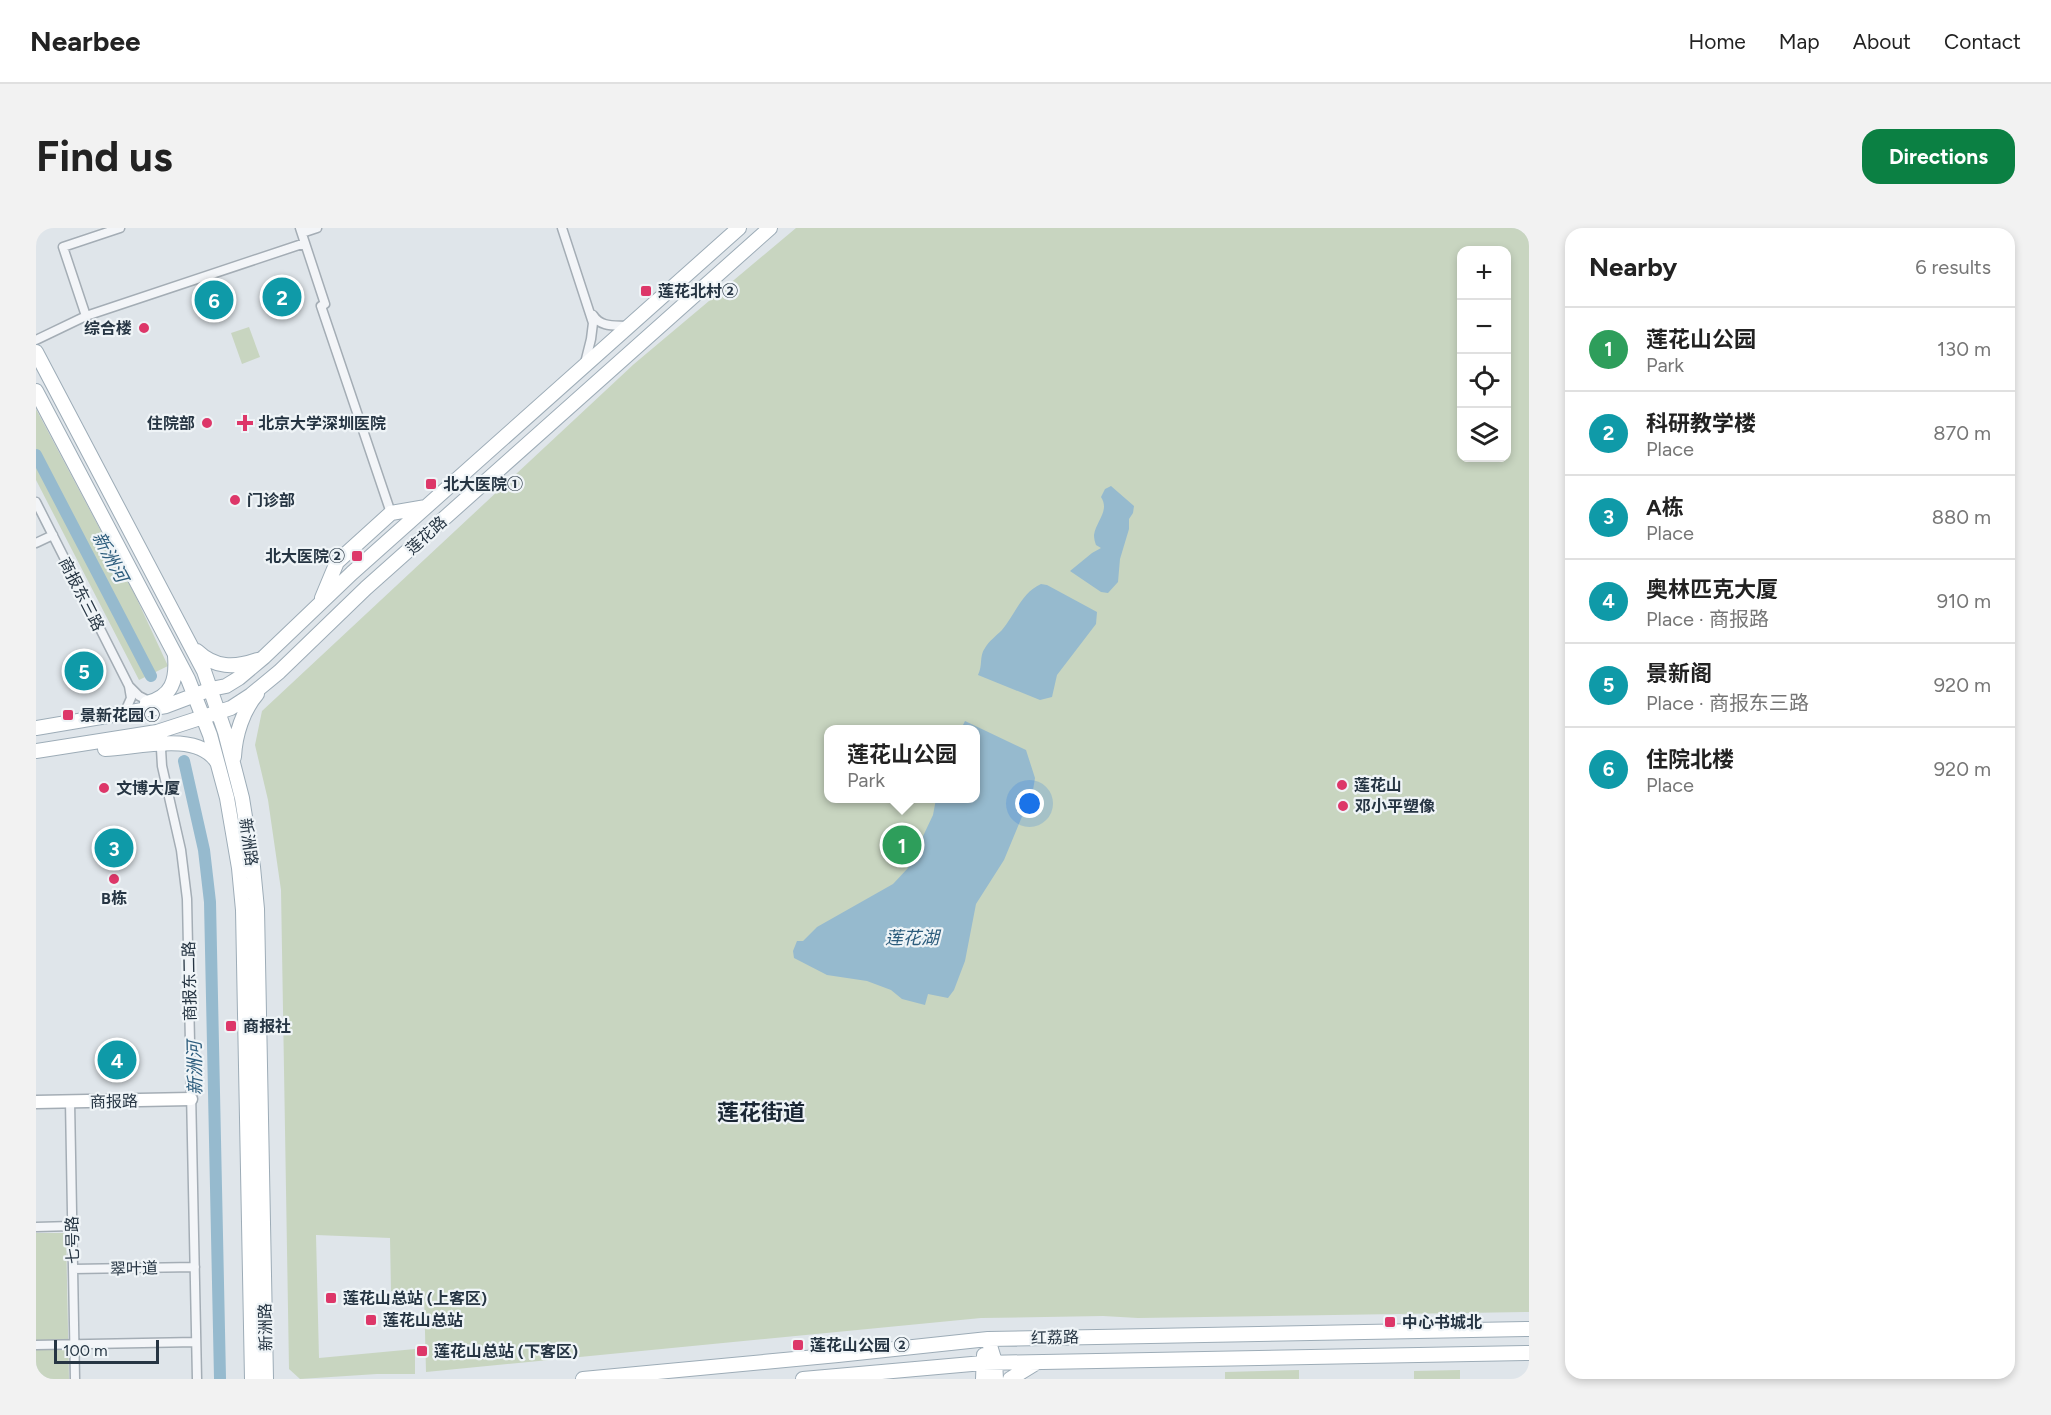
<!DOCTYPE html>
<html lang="en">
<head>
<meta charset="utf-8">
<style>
	body { margin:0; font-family:Figtree,"Noto Sans SC",sans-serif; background:#f2f2f2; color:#222 }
	.controls { position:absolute; right:18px; top:18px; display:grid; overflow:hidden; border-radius:12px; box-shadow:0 3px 9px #0003 }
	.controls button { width:54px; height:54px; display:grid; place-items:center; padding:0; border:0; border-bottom:2px solid #e0e0e0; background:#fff; color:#222; font:30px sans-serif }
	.scale { position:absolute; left:18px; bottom:15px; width:105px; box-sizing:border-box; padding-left:6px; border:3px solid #263543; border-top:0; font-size:16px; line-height:21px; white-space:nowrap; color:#263543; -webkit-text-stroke:4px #eff4f7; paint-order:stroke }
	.you { position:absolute; left:994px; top:576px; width:21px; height:21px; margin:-15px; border:4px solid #fff; border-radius:50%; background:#1a73e8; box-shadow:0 0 0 9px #1a73e833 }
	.badge { display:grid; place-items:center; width:39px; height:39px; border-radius:50%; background:#0b8043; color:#fff; font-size:20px; font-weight:700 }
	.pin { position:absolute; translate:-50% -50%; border:3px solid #fff; box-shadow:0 2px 6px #0006 }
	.popup { position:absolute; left:788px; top:497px; width:156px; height:78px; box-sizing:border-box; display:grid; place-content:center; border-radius:12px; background:#fff; filter:drop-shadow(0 2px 4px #0005); font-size:20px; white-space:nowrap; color:#767676 }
	.popup b { font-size:22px; color:#222 }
	.popup::after { content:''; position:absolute; left:50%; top:100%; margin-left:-12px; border:12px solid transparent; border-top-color:#fff }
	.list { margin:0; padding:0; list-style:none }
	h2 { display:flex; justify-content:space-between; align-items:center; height:78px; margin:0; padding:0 24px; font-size:26px }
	h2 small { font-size:20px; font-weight:400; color:#767676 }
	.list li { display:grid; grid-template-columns:39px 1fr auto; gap:18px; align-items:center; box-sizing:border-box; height:84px; padding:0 24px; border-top:2px solid #e0e0e0 }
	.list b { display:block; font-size:22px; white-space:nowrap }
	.list p { margin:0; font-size:20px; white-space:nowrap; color:#767676 }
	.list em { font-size:20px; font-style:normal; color:#767676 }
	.icon { flex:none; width:33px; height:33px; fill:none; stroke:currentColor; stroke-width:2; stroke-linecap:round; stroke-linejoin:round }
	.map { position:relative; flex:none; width:1493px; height:1151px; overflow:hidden; border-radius:18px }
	header { display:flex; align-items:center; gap:36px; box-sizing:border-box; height:84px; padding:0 30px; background:#fff; border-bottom:2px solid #e0e0e0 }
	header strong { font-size:28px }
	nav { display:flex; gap:33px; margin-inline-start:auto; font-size:21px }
	.intro { display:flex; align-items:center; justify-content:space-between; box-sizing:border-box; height:144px; padding:0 36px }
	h1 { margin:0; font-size:42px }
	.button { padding:15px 27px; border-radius:18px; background:#0b8043; color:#fff; font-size:21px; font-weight:700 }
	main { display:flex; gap:36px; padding:0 36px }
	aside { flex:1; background:#fff; border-radius:18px; box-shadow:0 3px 9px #0003 }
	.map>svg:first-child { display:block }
	.green { fill:#c8d5c0; fill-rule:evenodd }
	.water { fill:#96bace }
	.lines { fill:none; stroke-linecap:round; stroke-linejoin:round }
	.river { stroke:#96bace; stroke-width:12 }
	.street-casing { stroke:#a4adb5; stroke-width:11 }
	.secondary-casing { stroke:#a4adb5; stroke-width:15 }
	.primary-casing { stroke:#9dacb7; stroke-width:16 }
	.street { stroke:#f3f5f8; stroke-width:8 }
	.secondary { stroke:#fff; stroke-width:12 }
	.primary { stroke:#fff; stroke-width:14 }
	.poi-dot { fill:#dd3769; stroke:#eff4f7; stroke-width:2 }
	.labels { text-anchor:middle; stroke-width:4.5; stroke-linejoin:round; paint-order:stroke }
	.poi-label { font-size:16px; font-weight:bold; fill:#263543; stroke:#eff4f7; text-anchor:start }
	.street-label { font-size:16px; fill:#263543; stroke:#eff4f7 }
	.water-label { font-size:18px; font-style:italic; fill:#2c5c7c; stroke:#eff4f7 }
	.district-label { font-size:22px; font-weight:bold; fill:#192634; stroke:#eff4f7 }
</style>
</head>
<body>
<header>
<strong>Nearbee</strong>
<nav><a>Home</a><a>Map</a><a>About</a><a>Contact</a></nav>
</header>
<div class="intro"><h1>Find us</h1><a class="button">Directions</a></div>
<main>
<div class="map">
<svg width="1493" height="1151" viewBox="0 0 1493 1151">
	<rect width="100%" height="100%" fill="#dfe5ea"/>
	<path class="green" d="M760,0H1493V1084L1102,1090L1067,1088L945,1090L390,1144L388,1064L355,1063L354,1010L280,1007L283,1130L379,1121V1146H341L264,1151L253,1141L245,662L232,572L219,517L226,483L598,136ZM1426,22H1470V230H1426ZM792,502H940V570H792Z
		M213,99L224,129L206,136L195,105Z
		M0,181L99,367L132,438L103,452L0,252Z
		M0,1005H30L33,1151H0Z
		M1263,1142V1151H1189V1144Z
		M1424,1142V1151H1378V1143Z"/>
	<path class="water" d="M1075,258L1098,278L1097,285L1093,291V301L1084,331L1082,354L1072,365L1065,364L1034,343L1056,325L1065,320L1060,317C1059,314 1058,311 1058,307C1060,293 1074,283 1065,269L1069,261Z
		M1005,356L1011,357L1061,384L1060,396L1021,447L1016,469L1004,472L942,447C947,437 943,428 949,420C953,413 960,408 966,402C979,387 985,365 1005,356Z
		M929,493L990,522L999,550L997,562L968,632L940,676L929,733L918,762L912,770L892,766L889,777L866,771L855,762L831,753L791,747L758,730L757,723L761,713H767L781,699L857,656L872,640L897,587L900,571L940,570V502L925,501Z"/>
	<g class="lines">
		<path class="river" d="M0,227L115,448
			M148,533L168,622L174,674L184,1150"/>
		<defs>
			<path id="street" d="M264,0L289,76L285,78L355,285
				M526,0L557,95L555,111L549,135
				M266,5L281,0
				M557,87C565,100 579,97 592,98
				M50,88L27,19L84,0
				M0,112L50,88L269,15
				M0,274L93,458L95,470L91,479
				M0,315L17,307
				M93,458L103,468L115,474
				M132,515L125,521L126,538L145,622L151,671L161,1151
				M34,873L39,1151
				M0,999L36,998
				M37,1041L159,1039
				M0,1117L160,1114"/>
			<path id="secondary" d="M0,874L155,871"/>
			<path id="primary" d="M0,124L168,443L189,504L206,570L217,639L221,681L230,1151
				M0,163L152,451L174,507L191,570L203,640L207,682L216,1151
				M286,370L301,334L355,285L390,279
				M161,423C179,440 198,440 221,432
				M111,475C136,469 141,452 139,428
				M0,500L130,478L175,461L190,458L203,450L228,429L316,345L703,0
				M69,521C100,520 161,502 181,534
				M0,523L121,504L195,480L215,467L243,444L330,360L734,0
				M198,529C199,507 207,482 221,466
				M952,1111L959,1134L960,1151
				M547,1151L802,1127L952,1111L1493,1101
				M767,1151L947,1135L1493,1125
				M947,1151L948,1127
				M974,1151L1000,1135"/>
		</defs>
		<use href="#street" class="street-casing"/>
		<use href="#secondary" class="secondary-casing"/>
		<use href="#primary" class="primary-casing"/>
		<use href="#street" class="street"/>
		<use href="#secondary" class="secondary"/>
		<use href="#primary" class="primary"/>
	</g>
	<g class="poi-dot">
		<rect x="604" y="57" width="12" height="12" rx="3"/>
		<circle cx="108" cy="100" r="6"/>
		<circle cx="171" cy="195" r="6"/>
		<path d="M206 186h6v6h6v6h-6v6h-6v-6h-6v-6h6z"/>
		<rect x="389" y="250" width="12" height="12" rx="3"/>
		<circle cx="199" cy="272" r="6"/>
		<rect x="315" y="322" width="12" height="12" rx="3"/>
		<rect x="26" y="481" width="12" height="12" rx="3"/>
		<circle cx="1306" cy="557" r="6"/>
		<circle cx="68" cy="560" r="6"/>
		<circle cx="1307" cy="578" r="6"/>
		<circle cx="78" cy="651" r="6"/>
		<rect x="189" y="792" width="12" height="12" rx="3"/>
		<rect x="289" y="1064" width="12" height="12" rx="3"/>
		<rect x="329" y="1086" width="12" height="12" rx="3"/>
		<rect x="1348" y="1088" width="12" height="12" rx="3"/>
		<rect x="756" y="1111" width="12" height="12" rx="3"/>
		<rect x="380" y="1117" width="12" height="12" rx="3"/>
	</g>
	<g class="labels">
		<g class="poi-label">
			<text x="622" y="69">莲花北村②</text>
			<text x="96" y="106" text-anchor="end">综合楼</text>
			<text x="159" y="201" text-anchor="end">住院部</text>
			<text x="222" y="201">北京大学深圳医院</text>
			<text x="407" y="262">北大医院①</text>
			<text x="211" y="278">门诊部</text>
			<text x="309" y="334" text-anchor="end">北大医院②</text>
			<text x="44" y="493">景新花园①</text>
			<text x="1318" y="563">莲花山</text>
			<text x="80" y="566">文博大厦</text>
			<text x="1319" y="584">邓小平塑像</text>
			<text x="78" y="676" text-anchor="middle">B栋</text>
			<text x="207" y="804">商报社</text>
			<text x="307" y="1076">莲花山总站 (上客区)</text>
			<text x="347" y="1098">莲花山总站</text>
			<text x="1366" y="1100">中心书城北</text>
			<text x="774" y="1123">莲花山公园 ②</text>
			<text x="398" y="1129">莲花山总站 (下客区)</text>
		</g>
		<g class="street-label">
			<text transform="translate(390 307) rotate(-42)" y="6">莲花路</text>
			<text transform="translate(46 366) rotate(63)" y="6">商报东三路</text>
			<text transform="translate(213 614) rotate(82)" y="6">新洲路</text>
			<text transform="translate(153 753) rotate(-91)" y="6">商报东二路</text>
			<text transform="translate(78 873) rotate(-1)" y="6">商报路</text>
			<text transform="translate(36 1012) rotate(-91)" y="6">七号路</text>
			<text transform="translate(98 1040) rotate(-1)" y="6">翠叶道</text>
			<text transform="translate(229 1099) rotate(-91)" y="6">新洲路</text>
			<text transform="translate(1019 1109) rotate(-1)" y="6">红荔路</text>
		</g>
		<g class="water-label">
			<text transform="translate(74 329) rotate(62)" y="6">新洲河</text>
			<text x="876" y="716">莲花湖</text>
			<text transform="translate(159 840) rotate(-91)" y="6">新洲河</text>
		</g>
		<g class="district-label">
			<text x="725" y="892">莲花街道</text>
		</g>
	</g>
</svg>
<div class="controls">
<button>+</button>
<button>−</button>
<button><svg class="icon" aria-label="locate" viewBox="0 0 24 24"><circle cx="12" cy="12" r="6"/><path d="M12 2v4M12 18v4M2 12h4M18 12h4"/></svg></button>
<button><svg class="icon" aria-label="layers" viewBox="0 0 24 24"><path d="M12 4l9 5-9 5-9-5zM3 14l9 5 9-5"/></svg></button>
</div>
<div class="scale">100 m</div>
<div class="you"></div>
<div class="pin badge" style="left:866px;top:617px;background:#2e9e5b">1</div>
<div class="popup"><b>莲花山公园</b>Park</div>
<div class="pin badge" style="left:246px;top:69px;background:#0f9aa8">2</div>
<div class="pin badge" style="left:78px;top:620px;background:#0f9aa8">3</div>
<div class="pin badge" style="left:81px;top:832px;background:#0f9aa8">4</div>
<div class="pin badge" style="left:48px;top:443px;background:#0f9aa8">5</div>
<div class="pin badge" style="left:178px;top:72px;background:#0f9aa8">6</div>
</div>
<aside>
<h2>Nearby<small>6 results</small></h2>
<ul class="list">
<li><span class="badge" style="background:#2e9e5b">1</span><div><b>莲花山公园</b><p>Park</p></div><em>130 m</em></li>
<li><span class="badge" style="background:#0f9aa8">2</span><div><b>科研教学楼</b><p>Place</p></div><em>870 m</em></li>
<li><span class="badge" style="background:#0f9aa8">3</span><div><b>A栋</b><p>Place</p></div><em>880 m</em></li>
<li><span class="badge" style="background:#0f9aa8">4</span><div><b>奥林匹克大厦</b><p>Place · 商报路</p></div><em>910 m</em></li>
<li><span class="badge" style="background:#0f9aa8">5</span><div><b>景新阁</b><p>Place · 商报东三路</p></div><em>920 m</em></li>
<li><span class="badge" style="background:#0f9aa8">6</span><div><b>住院北楼</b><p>Place</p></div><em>920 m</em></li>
</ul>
</aside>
</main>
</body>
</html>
